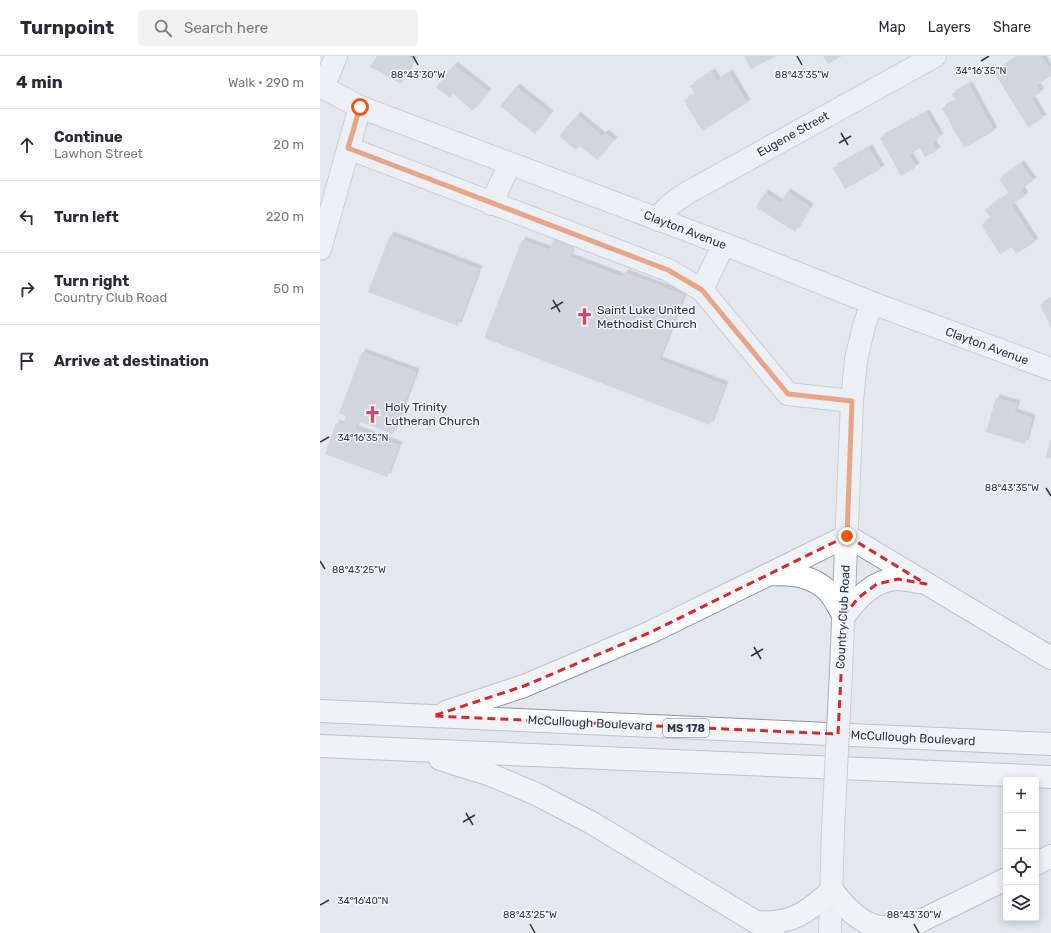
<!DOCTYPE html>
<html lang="en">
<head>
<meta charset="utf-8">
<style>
	body { margin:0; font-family:Rubik,sans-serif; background:#f2f2f3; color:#2b2b33 }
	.controls { position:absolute; right:12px; bottom:12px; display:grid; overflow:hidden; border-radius:4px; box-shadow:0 2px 10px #0003 }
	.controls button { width:36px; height:36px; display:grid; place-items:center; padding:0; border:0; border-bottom:1px solid #e1e1e2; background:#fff; color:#2b2b33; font:20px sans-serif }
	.stop { position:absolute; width:12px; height:12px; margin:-9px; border:3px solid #ea580c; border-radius:50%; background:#fff }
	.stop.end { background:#ea580c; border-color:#fff; box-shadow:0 1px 4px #0008 }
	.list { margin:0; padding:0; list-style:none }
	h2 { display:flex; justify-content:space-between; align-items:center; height:52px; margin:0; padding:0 16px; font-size:17px }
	h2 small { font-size:13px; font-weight:400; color:#7c7c81 }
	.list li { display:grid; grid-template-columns:26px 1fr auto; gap:12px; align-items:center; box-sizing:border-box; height:72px; padding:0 16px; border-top:1px solid #e1e1e2 }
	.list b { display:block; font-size:15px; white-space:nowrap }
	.list p { margin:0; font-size:13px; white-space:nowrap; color:#7c7c81 }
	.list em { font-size:13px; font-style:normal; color:#7c7c81 }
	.icon { flex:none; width:22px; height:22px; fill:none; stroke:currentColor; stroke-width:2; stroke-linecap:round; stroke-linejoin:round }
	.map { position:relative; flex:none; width:731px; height:877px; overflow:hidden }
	header { display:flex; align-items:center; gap:24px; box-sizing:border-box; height:56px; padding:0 20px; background:#fff; border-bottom:1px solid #e1e1e2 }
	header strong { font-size:19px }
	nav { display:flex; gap:22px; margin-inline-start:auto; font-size:14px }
	.search { width:280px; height:36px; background:#f2f2f3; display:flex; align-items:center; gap:10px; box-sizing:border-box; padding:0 14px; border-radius:4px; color:#7c7c81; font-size:15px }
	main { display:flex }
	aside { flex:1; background:#fff }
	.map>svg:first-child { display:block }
	.building { fill:#bbc1ca; filter:url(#shadow) }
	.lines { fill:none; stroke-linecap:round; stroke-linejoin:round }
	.minor-casing { stroke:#a9afb7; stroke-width:24 }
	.highway-casing { stroke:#8b96a3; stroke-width:24 }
	.minor { stroke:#f7f8fa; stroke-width:22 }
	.highway { stroke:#fff; stroke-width:22 }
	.minor-bridge-casing { stroke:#a9afb7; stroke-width:24; stroke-linecap:butt }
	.minor-bridge { stroke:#f7f8fa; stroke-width:22 }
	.route { stroke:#ea580c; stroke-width:5 }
	.marked { fill:none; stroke:#d62828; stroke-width:3; stroke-dasharray:8 5; stroke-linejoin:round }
	.ticks { fill:none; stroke:#2b3645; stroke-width:1.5 }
	.labels { text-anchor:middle; stroke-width:3; stroke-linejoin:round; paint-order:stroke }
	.shield { fill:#f4f6f9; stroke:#67707b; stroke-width:1 }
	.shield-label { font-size:11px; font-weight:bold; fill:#2b3645 }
	.street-label { font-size:12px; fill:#2b3645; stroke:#f4f6f9 }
	.poi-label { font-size:12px; fill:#2b3645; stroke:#f4f6f9; text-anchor:start }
	.ticks-label { font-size:10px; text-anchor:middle; fill:#2b3645; stroke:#f4f6f9; stroke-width:3; stroke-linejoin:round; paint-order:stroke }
</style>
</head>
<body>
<header>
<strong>Turnpoint</strong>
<div class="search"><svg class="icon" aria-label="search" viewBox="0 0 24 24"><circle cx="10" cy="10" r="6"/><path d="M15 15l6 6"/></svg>Search here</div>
<nav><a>Map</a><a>Layers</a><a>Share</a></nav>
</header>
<main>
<aside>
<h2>4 min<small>Walk · 290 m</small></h2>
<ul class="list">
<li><svg class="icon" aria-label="ahead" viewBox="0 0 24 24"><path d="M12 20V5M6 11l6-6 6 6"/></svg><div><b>Continue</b><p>Lawhon Street</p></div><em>20 m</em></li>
<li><svg class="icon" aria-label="left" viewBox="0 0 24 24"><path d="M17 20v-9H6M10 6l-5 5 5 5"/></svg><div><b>Turn left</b></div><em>220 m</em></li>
<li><svg class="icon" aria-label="right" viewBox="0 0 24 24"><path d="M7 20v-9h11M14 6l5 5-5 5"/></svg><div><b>Turn right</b><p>Country Club Road</p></div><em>50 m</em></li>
<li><svg class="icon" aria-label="arrive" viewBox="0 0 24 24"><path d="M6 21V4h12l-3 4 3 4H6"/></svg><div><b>Arrive at destination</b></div></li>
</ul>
</aside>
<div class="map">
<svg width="731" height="877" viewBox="0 0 731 877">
	<defs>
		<filter id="shadow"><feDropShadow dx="3.5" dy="-3.5" stdDeviation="0" flood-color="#0004"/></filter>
	</defs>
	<rect width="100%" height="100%" fill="#e4e8ec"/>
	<path class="building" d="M57,0H86L94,4L81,28L50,11Z
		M424,0H456L431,13Z
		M503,0H522L508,8Z
		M700,0H721L731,16V20L716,29L721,36L711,42L723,62L708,71L674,16Z
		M134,9L168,36L153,55L133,38L130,42L116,31Z
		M392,16L397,25L409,17L427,47L382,75L364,45L375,38L370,30Z
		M649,29L674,75L644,92L622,52L636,45L632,38Z
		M196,31L230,58L215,78L180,50Z
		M606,57L620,81L612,86L617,95L605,101L600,92L589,99L596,111L581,120L560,82Z
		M257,59L282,80L285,77L294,84L277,104L260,90L256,94L239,80Z
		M549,92L561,113L525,133L513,112Z
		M701,108L713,125L701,133L705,140L691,149L715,186L696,198L692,191L680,198L661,169L671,162L665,154L689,138L679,123Z
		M467,136L490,151L475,176L436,151L445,137L460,147Z
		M70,179L159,213L138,270L48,236Z
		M235,179L255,187L249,201L302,221L305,217L364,239L339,304L405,329L390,369L164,282L202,184L229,194Z
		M731,243V271L720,249Z
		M42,296L96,316L73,378L38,365L35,373L79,389L67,421L5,398L16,367L23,370L26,360L19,357Z
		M676,342L697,348L694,356L712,362L705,388L666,376Z
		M730,384H731V402L726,401Z"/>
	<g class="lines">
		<defs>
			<path id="minor" d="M0,30L40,51L404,188L552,247L731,313
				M3,32L16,0
				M28,92L348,214L382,234
				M171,148L190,108
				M338,164C345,151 355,145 367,137L615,0
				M404,188L382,234L468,338L532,345
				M0,193L40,51
				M521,615L532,345L536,304L544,270L552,247
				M510,877L513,774"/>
			<path id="highway" d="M451,518C473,518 492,519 509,536C515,543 519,553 524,560C537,543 553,524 577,523C584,523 592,525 599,526
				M0,655L731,688
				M126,656L204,630L331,576L527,480L731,602
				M0,690L731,721
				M120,703L171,719L216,738L272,767L454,877
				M716,808L731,800
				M437,866C471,869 488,856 512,834C524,849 536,864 555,870C565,872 577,871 587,872
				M576,877L686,823"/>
		</defs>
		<use href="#minor" class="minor-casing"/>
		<use href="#highway" class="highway-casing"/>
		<use href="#minor" class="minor"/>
		<use href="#highway" class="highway"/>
		<defs>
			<path id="minor-bridge" d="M513,774L521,615"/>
		</defs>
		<use href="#minor-bridge" class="minor-bridge-casing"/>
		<use href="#minor-bridge" class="minor-bridge"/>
	</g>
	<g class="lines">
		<path class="route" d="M40,51L28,92L348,214L382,234L468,338L532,345L527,480"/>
	</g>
	<path d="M0 0H731V877H0ZM527,480L606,528L578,523L557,528L538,542L524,560L518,678L113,660L204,630L331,576Z" fill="#e4e8ec" fill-opacity=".55" fill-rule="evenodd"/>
	<path class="marked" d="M527,480L606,528L578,523L557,528L538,542L524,560L518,678L113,660L204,630L331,576Z"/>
	<path class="ticks" d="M93,0L98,9M477,0L482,9M661,5L669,0M521,77L528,89M519,87L531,80M233,244L240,256M231,253L243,246M0,386L9,381M726,432L731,440M0,505L5,513M434,591L441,603M431,600L443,593M146,757L153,769M143,766L155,759M0,849L9,844M210,868L215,877M594,868L599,877"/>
	<defs>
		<symbol id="church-bare" viewBox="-9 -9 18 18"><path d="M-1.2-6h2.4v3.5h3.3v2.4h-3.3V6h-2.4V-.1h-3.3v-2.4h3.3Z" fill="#d04969" stroke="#f4f6f9" stroke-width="2.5" paint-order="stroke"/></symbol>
	</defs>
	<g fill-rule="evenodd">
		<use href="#church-bare" x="252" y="248" width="25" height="25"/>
		<use href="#church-bare" x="40" y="346" width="25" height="25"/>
	</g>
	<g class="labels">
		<rect class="shield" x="343" y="663" width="46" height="18" rx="3"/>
		<g class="shield-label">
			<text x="366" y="676">MS 178</text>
		</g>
		<g class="street-label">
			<text transform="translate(473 78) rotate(-29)" y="4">Eugene Street</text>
			<text transform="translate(365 174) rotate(21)" y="4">Clayton Avenue</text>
			<text transform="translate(667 290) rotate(20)" y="4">Clayton Avenue</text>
			<text transform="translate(523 561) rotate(-87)" y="4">Country Club Road</text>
			<text transform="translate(270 667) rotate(3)" y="4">McCullough Boulevard</text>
			<text transform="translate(593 682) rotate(3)" y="4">McCullough Boulevard</text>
		</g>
		<g class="poi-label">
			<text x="277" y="258">Saint Luke United<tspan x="277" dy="14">Methodist Church</tspan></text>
			<text x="65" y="355">Holy Trinity<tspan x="65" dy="14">Lutheran Church</tspan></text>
		</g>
	</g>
	<g class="ticks-label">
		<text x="661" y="18">34°16'35"N</text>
		<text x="98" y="22">88°43'30"W</text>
		<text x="482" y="22">88°43'35"W</text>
		<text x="43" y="385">34°16'35"N</text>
		<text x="692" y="435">88°43'35"W</text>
		<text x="39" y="517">88°43'25"W</text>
		<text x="43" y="848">34°16'40"N</text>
		<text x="210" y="862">88°43'25"W</text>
		<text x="594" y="862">88°43'30"W</text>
	</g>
</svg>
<div class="controls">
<button>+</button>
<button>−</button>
<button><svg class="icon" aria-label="locate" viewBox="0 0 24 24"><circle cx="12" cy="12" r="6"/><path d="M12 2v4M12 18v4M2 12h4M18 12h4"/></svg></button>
<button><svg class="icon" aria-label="layers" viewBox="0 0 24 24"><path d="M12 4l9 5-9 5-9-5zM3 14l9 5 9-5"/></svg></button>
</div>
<div class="stop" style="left:40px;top:51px"></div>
<div class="stop end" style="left:527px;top:480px"></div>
</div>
</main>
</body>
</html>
